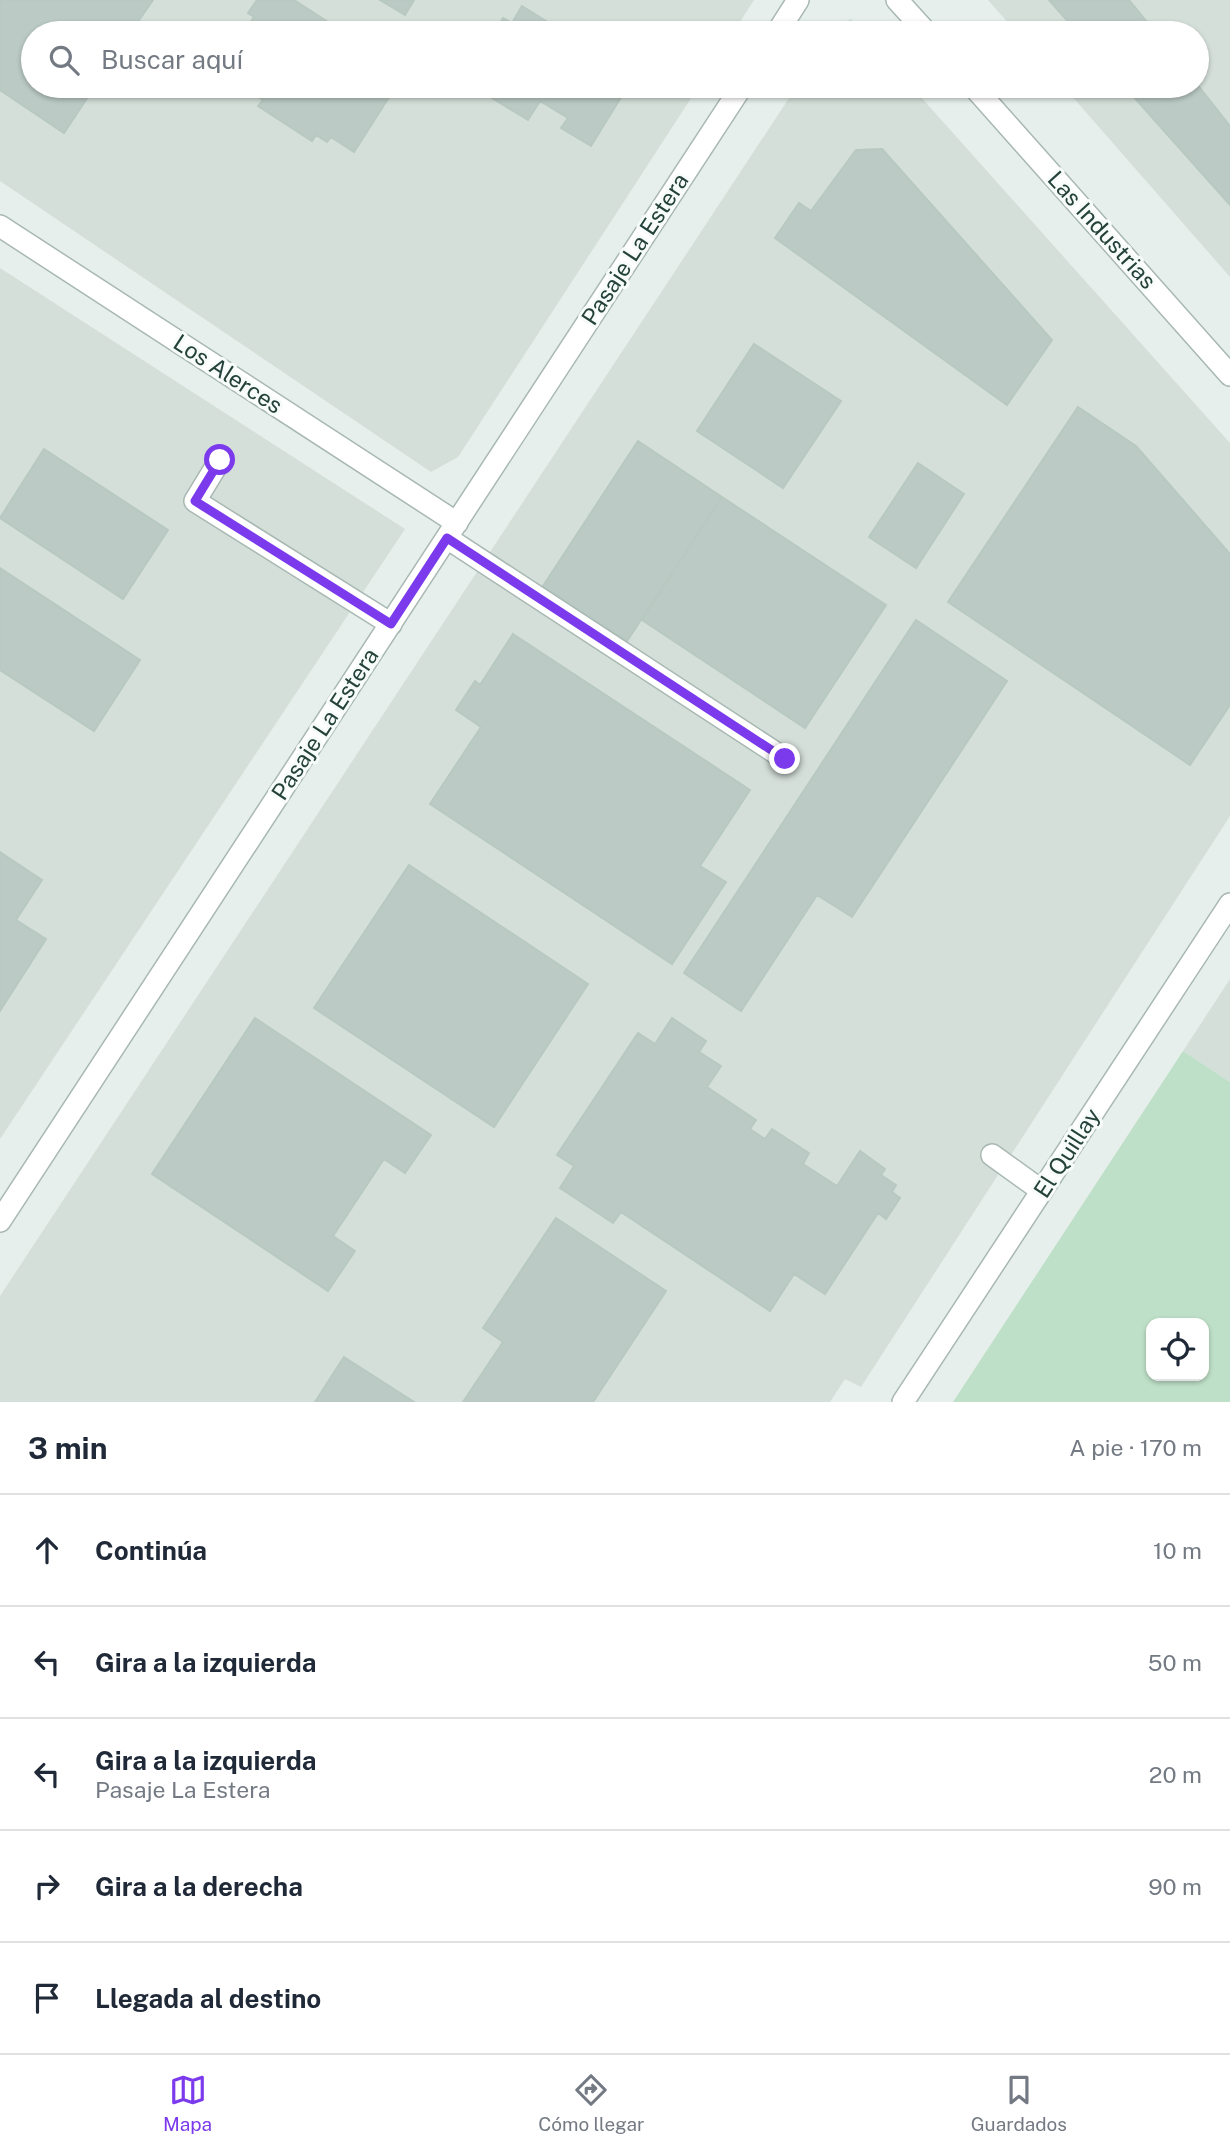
<!DOCTYPE html>
<html lang="es">
<head>
<meta charset="utf-8">
<style>
	body { margin:0; font-family:"Public Sans",sans-serif; background:#f6f6f7; color:#1f2937 }
	.controls { position:absolute; right:21px; bottom:21px; display:grid; overflow:hidden; border-radius:14px; box-shadow:0 2px 5px #0004 }
	.controls button { width:63px; height:63px; display:grid; place-items:center; padding:0; border:0; border-bottom:2px solid #e0e1e3; background:#fff; color:#1f2937; font:35px sans-serif }
	.stop { position:absolute; width:21px; height:21px; margin:-16px; border:5px solid #7c3aed; border-radius:50%; background:#fff }
	.stop.end { background:#7c3aed; border-color:#fff; box-shadow:0 2px 7px #0008 }
	.list { margin:0; padding:0; list-style:none }
	h2 { display:flex; justify-content:space-between; align-items:center; height:91px; margin:0; padding:0 28px; font-size:30px }
	h2 small { font-size:23px; font-weight:400; color:#747a83 }
	.list li { display:grid; grid-template-columns:46px 1fr auto; gap:21px; align-items:center; box-sizing:border-box; height:112px; padding:0 28px; border-top:2px solid #e0e1e3 }
	.list b { display:block; font-size:26px; white-space:nowrap }
	.list p { margin:0; font-size:23px; white-space:nowrap; color:#747a83 }
	.list em { font-size:23px; font-style:normal; color:#747a83 }
	.icon { flex:none; width:38px; height:38px; fill:none; stroke:currentColor; stroke-width:2; stroke-linecap:round; stroke-linejoin:round }
	.map { position:relative; flex:none; width:1230px; height:1402px; overflow:hidden }
	.search { position:absolute; background:#fff; box-shadow:0 2px 5px #0004; left:21px; right:21px; top:21px; height:77px; display:flex; align-items:center; gap:18px; box-sizing:border-box; padding:0 24px; border-radius:38px; color:#747a83; font-size:26px }
	.sheet { height:651px; background:#fff }
	nav { display:flex; justify-content:space-around; align-items:center; box-sizing:border-box; height:98px; border-top:2px solid #e0e1e3; background:#fff; font-size:19px; color:#747a83 }
	nav a { display:grid; justify-items:center; gap:4px }
	nav .on { color:#7c3aed }
	.map>svg:first-child { display:block }
	.built { fill:#d4dfda }
	.green { fill:#bfe0c8; fill-rule:evenodd }
	.building { fill:#bbcac4; stroke:#b8c9c2; stroke-width:2 }
	.lines { fill:none; stroke-linecap:round; stroke-linejoin:round }
	.minor-casing { stroke:#a8b8b2; stroke-width:24 }
	.minor { stroke:#fff; stroke-width:21 }
	.route { stroke:#7c3aed; stroke-width:9 }
	.labels { text-anchor:middle; stroke-width:6; stroke-linejoin:round; paint-order:stroke }
	.street-label { font-size:23px; fill:#24423a; stroke:#f7fbf9 }
</style>
</head>
<body>
<div class="map">
<svg width="1230" height="1402" viewBox="0 0 1230 1402">
	<rect width="100%" height="100%" fill="#e6efeb"/>
	<path class="built" d="M0,0H754L733,33H33V86H699L458,457L431,472L0,181Z
		M988,0H1230V277L1063,86H1197V33H1017Z
		M851,19L864,33H831L837,25Z
		M797,86H911L1230,443V816L861,1387L845,1379L830,1402H0V1296Z
		M0,268L405,529L0,1139Z
		M1230,979V1082L1183,1051Z"/>
	<path class="green" d="M1183,1051L1230,1082V1402H953ZM1151,1323H1204V1376H1151Z"/>
	<path class="building" d="M0,0H153L130,33H33V86H95L64,133L0,90Z
		M257,0H294L345,33H243L254,17L248,13Z
		M380,0H414L405,15Z
		M1049,0H1129L1156,33H1078Z
		M522,6L565,33H494L503,18L512,23Z
		M1197,84L1230,126V205L1124,86Z
		M241,86H396L354,152L331,137L327,142L316,135L312,141L258,106L263,100Z
		M500,86H628L591,146L561,128L568,118L540,101L528,120L492,98Z
		M882,149L1052,340L1007,405L775,238L799,203L811,211L856,150Z
		M754,344L841,401L783,488L697,431Z
		M1078,407L1136,446L1230,554V705L1190,765L948,602Z
		M638,441L722,497L627,641L543,586Z
		M44,449L168,530L123,599L0,518Z
		M918,463L964,494L916,568L869,537Z
		M722,497L886,605L805,728L642,620Z
		M0,568L140,660L94,731L0,670Z
		M916,620L1007,681L852,917L817,895L741,1011L684,973Z
		M513,634L750,790L700,866L726,882L672,964L430,804L481,727L456,710L475,681L480,685Z
		M0,852L42,880L16,920L46,939L0,1011Z
		M409,865L588,984L494,1127L314,1008Z
		M255,1018L431,1135L405,1173L384,1159L333,1236L355,1251L328,1291L152,1174Z
		M672,1018L706,1041L699,1052L721,1066L707,1087L756,1120L750,1129L765,1139L772,1129L809,1153L803,1164L837,1186L860,1151L885,1169L881,1175L896,1185L892,1192L900,1198L886,1219L878,1213L825,1294L794,1274L770,1311L621,1212L613,1223L560,1188L574,1166L557,1155L638,1033L655,1044Z
		M556,1218L666,1291L593,1402H463L503,1342L483,1328Z
		M344,1357L414,1402H315Z"/>
	<g class="lines">
		<defs>
			<path id="minor" d="M897,0L927,33
				M777,33L798,0
				M973,86L1230,375
				M0,226L457,523
				M220,460L195,501L391,624
				M447,538L785,759
				M992,1155L1042,1191
				M0,1221L742,86
				M903,1402L1230,904"/>
		</defs>
		<use href="#minor" class="minor-casing"/>
		<use href="#minor" class="minor"/>
	</g>
	<g class="lines">
		<path class="route" d="M220,460L195,501L391,624L447,538L785,759"/>
	</g>
	<g class="labels">
		<g class="street-label">
			<text transform="translate(1102 230) rotate(48)" y="8">Las Industrias</text>
			<text transform="translate(635 249) rotate(-57)" y="8">Pasaje La Estera</text>
			<text transform="translate(228 374) rotate(33)" y="8">Los Alerces</text>
			<text transform="translate(325 724) rotate(-57)" y="8">Pasaje La Estera</text>
			<text transform="translate(1067 1153) rotate(-57)" y="8">El Quillay</text>
		</g>
	</g>
</svg>
<div class="controls">
<button><svg class="icon" aria-label="locate" viewBox="0 0 24 24"><circle cx="12" cy="12" r="6"/><path d="M12 2v4M12 18v4M2 12h4M18 12h4"/></svg></button>
</div>
<div class="stop" style="left:220px;top:460px"></div>
<div class="stop end" style="left:785px;top:759px"></div>
<div class="search"><svg class="icon" aria-label="search" viewBox="0 0 24 24"><circle cx="10" cy="10" r="6"/><path d="M15 15l6 6"/></svg>Buscar aquí</div>
</div>
<section class="sheet">
<h2>3 min<small>A pie · 170 m</small></h2>
<ul class="list">
<li><svg class="icon" aria-label="ahead" viewBox="0 0 24 24"><path d="M12 20V5M6 11l6-6 6 6"/></svg><div><b>Continúa</b></div><em>10 m</em></li>
<li><svg class="icon" aria-label="left" viewBox="0 0 24 24"><path d="M17 20v-9H6M10 6l-5 5 5 5"/></svg><div><b>Gira a la izquierda</b></div><em>50 m</em></li>
<li><svg class="icon" aria-label="left" viewBox="0 0 24 24"><path d="M17 20v-9H6M10 6l-5 5 5 5"/></svg><div><b>Gira a la izquierda</b><p>Pasaje La Estera</p></div><em>20 m</em></li>
<li><svg class="icon" aria-label="right" viewBox="0 0 24 24"><path d="M7 20v-9h11M14 6l5 5-5 5"/></svg><div><b>Gira a la derecha</b></div><em>90 m</em></li>
<li><svg class="icon" aria-label="arrive" viewBox="0 0 24 24"><path d="M6 21V4h12l-3 4 3 4H6"/></svg><div><b>Llegada al destino</b></div></li>
</ul>
</section>
<nav>
<a class="on"><svg class="icon" aria-label="map" viewBox="0 0 24 24"><path d="M3 6l6-2 6 2 6-2v14l-6 2-6-2-6 2zM9 4v14M15 6v14"/></svg>Mapa</a>
<a><svg class="icon" aria-label="directions" viewBox="0 0 24 24"><path d="M12 3l9 9-9 9-9-9zM9 14v-3h6M13 9l2 2-2 2"/></svg>Cómo llegar</a>
<a><svg class="icon" aria-label="saved" viewBox="0 0 24 24"><path d="M7 4h10v16l-5-4-5 4z"/></svg>Guardados</a>
</nav>
</body>
</html>
